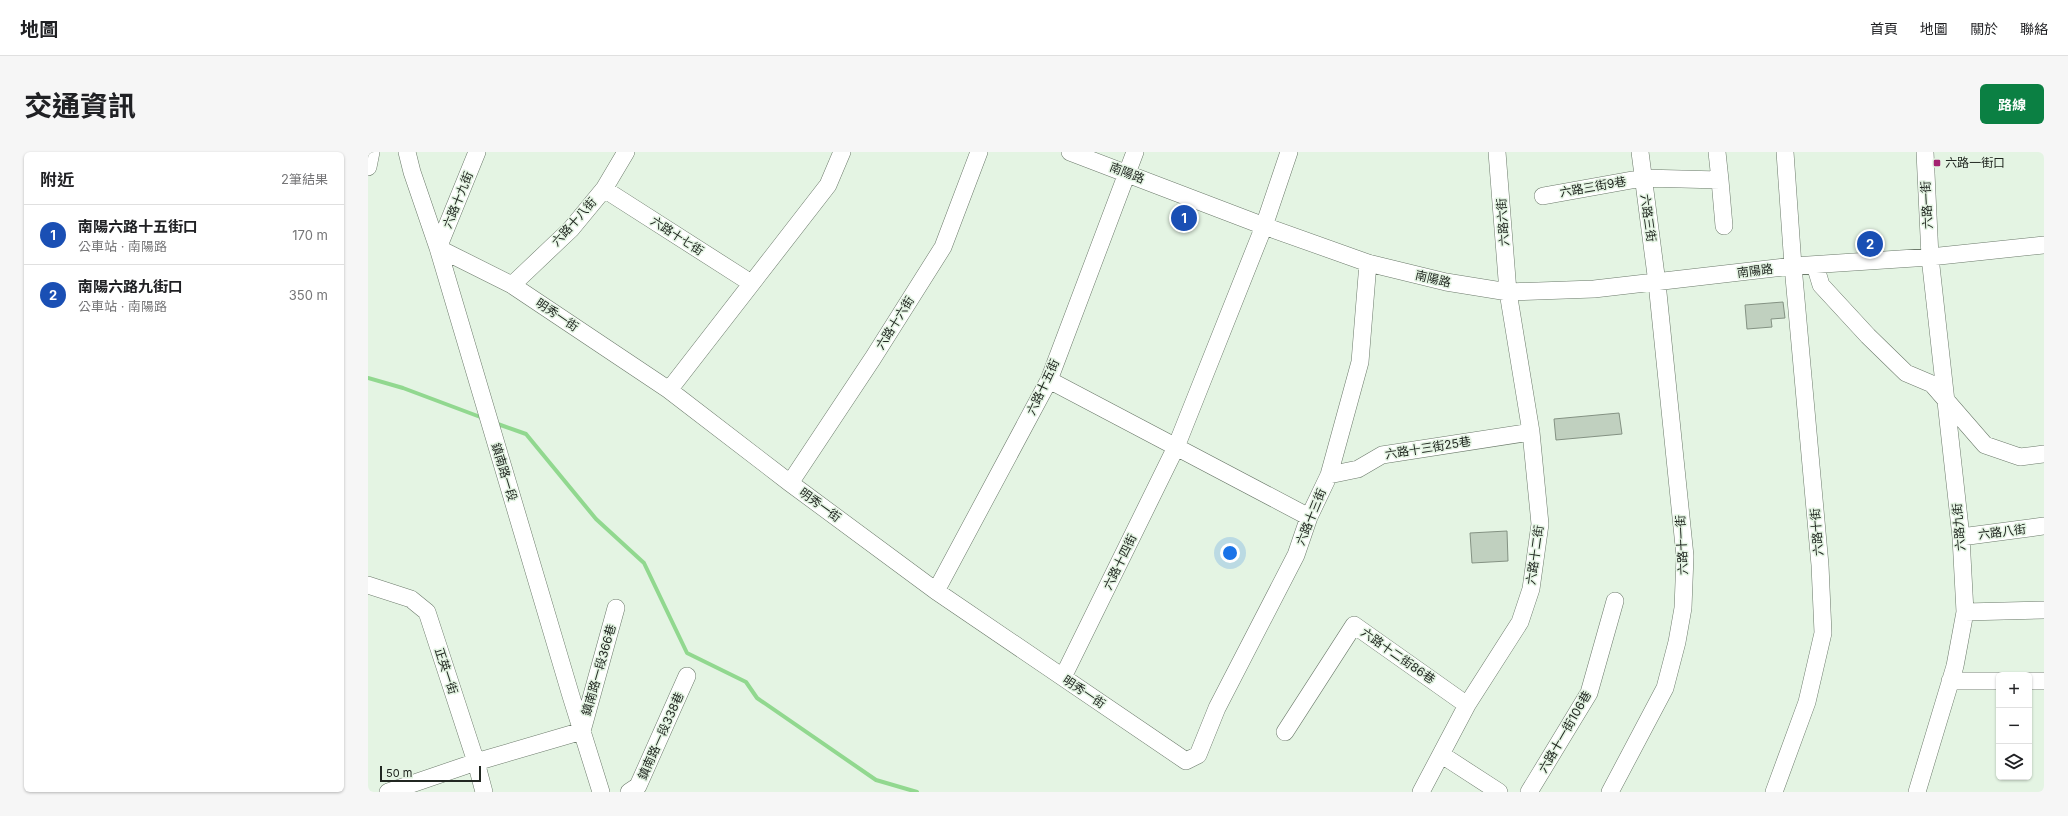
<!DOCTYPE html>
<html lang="zh-TW">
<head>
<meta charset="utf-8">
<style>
	body { margin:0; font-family:Inter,"Noto Sans TC",sans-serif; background:#f6f6f6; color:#202124 }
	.controls { position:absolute; right:12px; bottom:12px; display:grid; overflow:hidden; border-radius:6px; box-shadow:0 1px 3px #0004 }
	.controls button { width:36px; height:36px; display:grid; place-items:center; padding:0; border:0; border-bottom:1px solid #e0e0e0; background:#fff; color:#202124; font:20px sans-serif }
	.scale { position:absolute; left:12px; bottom:10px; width:101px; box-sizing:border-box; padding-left:4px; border:2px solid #212721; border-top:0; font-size:11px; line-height:14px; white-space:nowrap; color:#212721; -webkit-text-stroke:3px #e4f4e3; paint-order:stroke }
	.you { position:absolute; left:862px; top:401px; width:14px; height:14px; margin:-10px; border:3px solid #fff; border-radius:50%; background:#1a73e8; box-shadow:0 0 0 6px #1a73e833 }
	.badge { display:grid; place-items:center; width:26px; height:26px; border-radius:50%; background:#0b8043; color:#fff; font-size:13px; font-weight:700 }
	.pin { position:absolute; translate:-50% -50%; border:2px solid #fff; box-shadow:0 1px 4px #0006 }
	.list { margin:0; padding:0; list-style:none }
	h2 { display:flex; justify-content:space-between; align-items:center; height:52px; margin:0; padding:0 16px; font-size:17px }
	h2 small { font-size:13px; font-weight:400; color:#757577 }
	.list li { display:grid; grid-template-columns:26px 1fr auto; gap:12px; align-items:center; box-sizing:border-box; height:60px; padding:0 16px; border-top:1px solid #e0e0e0 }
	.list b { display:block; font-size:15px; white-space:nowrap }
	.list p { margin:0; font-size:13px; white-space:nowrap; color:#757577 }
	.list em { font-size:13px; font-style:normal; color:#757577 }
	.icon { flex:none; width:22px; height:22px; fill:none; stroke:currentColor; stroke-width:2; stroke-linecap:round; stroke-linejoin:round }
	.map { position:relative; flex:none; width:1676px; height:640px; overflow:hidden; border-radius:6px }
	header { display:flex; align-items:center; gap:24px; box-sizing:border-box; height:56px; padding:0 20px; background:#fff; border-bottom:1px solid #e0e0e0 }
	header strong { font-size:19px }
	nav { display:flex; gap:22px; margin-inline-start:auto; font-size:14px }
	.intro { display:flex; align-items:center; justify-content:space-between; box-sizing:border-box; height:96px; padding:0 24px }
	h1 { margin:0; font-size:28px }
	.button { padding:10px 18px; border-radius:6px; background:#0b8043; color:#fff; font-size:14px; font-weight:700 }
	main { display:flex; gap:24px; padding:0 24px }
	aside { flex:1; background:#fff; border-radius:6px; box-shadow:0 1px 3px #0004 }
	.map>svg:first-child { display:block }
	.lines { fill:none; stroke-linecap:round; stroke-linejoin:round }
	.stream { stroke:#91d88f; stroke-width:4 }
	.building { fill:#c0d0bf; stroke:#849283 }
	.minor-casing { stroke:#6c7a6b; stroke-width:18 }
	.minor { stroke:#fff; stroke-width:17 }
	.poi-dot { fill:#a42371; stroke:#e4f4e3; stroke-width:1.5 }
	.labels { text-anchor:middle; stroke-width:3; stroke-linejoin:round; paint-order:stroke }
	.poi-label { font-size:12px; fill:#212721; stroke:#e4f4e3; text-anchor:start }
	.street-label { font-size:12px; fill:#212721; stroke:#e4f4e3 }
</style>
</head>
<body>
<header>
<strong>地圖</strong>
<nav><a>首頁</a><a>地圖</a><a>關於</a><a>聯絡</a></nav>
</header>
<div class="intro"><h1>交通資訊</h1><a class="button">路線</a></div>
<main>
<aside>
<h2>附近<small>2筆結果</small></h2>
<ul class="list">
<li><span class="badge" style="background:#1a4fb4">1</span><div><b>南陽六路十五街口</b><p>公車站 · 南陽路</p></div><em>170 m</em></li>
<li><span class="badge" style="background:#1a4fb4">2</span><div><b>南陽六路九街口</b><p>公車站 · 南陽路</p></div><em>350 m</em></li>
</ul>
</aside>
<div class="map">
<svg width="1676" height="640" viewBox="0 0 1676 640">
	<rect width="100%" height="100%" fill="#e4f4e3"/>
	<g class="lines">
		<path class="stream" d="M0,226L35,236L115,266
			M127,271L158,282L228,367L276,411L319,501L378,530L389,546L508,628L549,640"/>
	</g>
	<path class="building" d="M1415,150L1417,166L1403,167L1404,175L1379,177L1377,153Z
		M1251,261L1254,282L1188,288L1186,267Z
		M1139,379L1140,409L1104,411L1102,381Z"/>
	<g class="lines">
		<defs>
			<path id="minor" d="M39,0L44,20L70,96L203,544L233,640
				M109,0L70,96L144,133L301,238L422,331L568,439L818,609L830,603L849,556L928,403L941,365L961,323L992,210L1000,111
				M702,0L896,74L1000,111L1078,130L1140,140L1226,137L1425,114L1562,105L1676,93
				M1349,0L1352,28
				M0,15L3,0
				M236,37L383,131
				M1175,44L1275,26L1352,28L1356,74
				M1447,113L1453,133L1500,184L1538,221L1564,232L1617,293L1652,305L1676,302
				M144,133L203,77L236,37L258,0
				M681,228L941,365
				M301,238L460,33L474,0
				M961,323L990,317L1014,303L1163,280
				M422,331L505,206L575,95L611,0
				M1593,385L1676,374
				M0,433L43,447L59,460L108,610L116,640
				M568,439L681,228L767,0
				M1597,460L1676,458
				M695,525L808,295L896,74L921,0
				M1582,529H1631
				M1661,529H1676
				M917,580L986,473L1099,553
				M1074,603L1131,640
				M20,640L108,610L214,579L248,456
				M261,640L270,634L319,524
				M1053,640L1099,553L1152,470L1163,437L1172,372L1163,280L1140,140L1129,0
				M1161,640L1221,541L1247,449
				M1242,640L1297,536L1309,490L1315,456L1317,404L1289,131L1272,0
				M1406,640L1439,550L1455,481L1452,413L1425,114L1417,0
				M1549,640L1587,514L1597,460L1593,385L1562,105L1557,0"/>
		</defs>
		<use href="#minor" class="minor-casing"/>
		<use href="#minor" class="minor"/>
	</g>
	<rect class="poi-dot" x="1565" y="7" width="8" height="8" rx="2"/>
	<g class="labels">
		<g class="poi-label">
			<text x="1577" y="15">六路一街口</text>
		</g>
		<g class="street-label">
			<text transform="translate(759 21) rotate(21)" y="4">南陽路</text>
			<text transform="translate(1225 35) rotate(-10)" y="4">六路三街9巷</text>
			<text transform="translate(90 48) rotate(-68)" y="4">六路十九街</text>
			<text transform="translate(1559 53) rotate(-93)" y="4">六路一街</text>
			<text transform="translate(1280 66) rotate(82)" y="4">六路三街</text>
			<text transform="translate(206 70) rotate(-48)" y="4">六路十八街</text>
			<text transform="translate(1135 70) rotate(-94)" y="4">六路六街</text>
			<text transform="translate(309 84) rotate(33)" y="4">六路十七街</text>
			<text transform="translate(1387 119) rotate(-7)" y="4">南陽路</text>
			<text transform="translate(1065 127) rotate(13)" y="4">南陽路</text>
			<text transform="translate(189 163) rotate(34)" y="4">明秀一街</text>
			<text transform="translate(527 171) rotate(-58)" y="4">六路十六街</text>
			<text transform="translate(675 235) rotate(-65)" y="4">六路十五街</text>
			<text transform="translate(1060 296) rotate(-9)" y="4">六路十三街25巷</text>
			<text transform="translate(136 320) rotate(73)" y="4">鎮南路一段</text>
			<text transform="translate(452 353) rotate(36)" y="4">明秀一街</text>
			<text transform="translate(943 365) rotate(-68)" y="4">六路十三街</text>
			<text transform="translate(1591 375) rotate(-95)" y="4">六路九街</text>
			<text transform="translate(1449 380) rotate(-95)" y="4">六路十街</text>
			<text transform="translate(1634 380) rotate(-7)" y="4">六路八街</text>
			<text transform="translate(1314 393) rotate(-93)" y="4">六路十一街</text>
			<text transform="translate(1167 403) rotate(-82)" y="4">六路十二街</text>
			<text transform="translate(752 410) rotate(-64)" y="4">六路十四街</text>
			<text transform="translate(1030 504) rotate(35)" y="4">六路十二街86巷</text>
			<text transform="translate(231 518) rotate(-74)" y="4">鎮南路一段366巷</text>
			<text transform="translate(78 519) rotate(72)" y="4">正英一街</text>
			<text transform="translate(716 540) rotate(34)" y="4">明秀一街</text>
			<text transform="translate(1197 580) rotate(-60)" y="4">六路十一街106巷</text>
			<text transform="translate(293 584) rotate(-66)" y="4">鎮南路一段338巷</text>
		</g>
	</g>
</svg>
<div class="controls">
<button>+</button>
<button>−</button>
<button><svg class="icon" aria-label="layers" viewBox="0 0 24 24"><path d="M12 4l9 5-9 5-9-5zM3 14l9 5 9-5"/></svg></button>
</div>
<div class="scale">50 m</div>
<div class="you"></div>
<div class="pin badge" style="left:816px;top:66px;background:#1a4fb4">1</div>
<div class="pin badge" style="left:1502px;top:92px;background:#1a4fb4">2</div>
</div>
</main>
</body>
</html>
